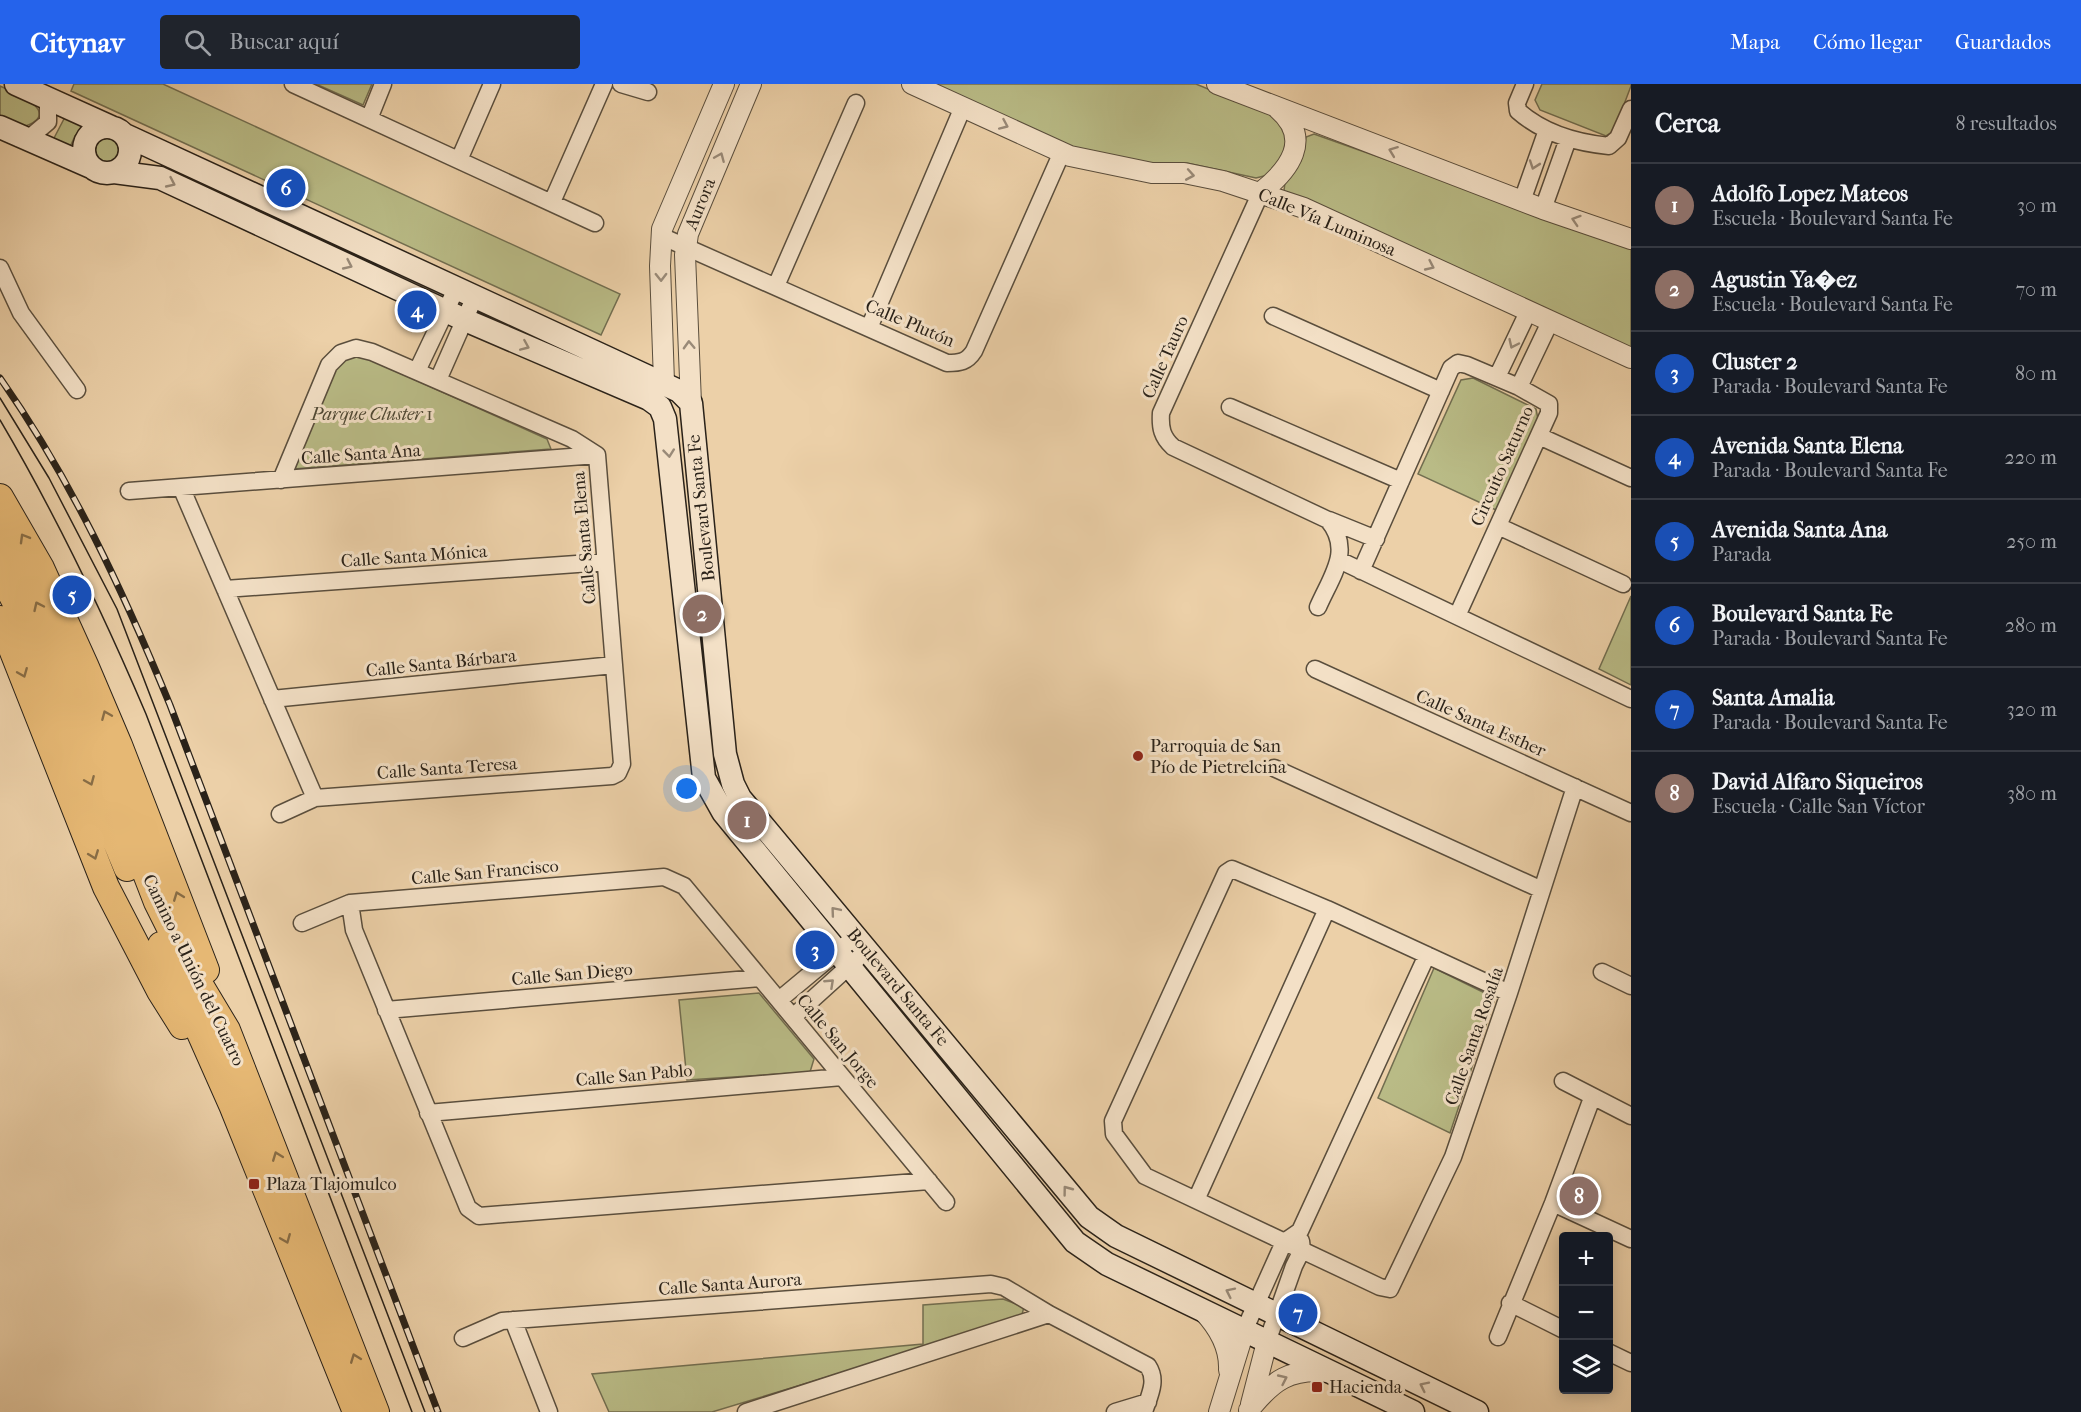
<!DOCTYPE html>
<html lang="es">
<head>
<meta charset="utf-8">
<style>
	body { margin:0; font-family:"IM FELL French Canon",serif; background:#20242c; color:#f1f3f6 }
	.controls { position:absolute; right:18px; bottom:18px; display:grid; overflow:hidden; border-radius:6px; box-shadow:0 3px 15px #0003 }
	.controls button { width:54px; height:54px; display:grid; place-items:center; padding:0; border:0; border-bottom:2px solid #363941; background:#171b24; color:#f1f3f6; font:30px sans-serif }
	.you { position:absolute; left:687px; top:705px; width:21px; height:21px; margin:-15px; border:4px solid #fff; border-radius:50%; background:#1a73e8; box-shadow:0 0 0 9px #1a73e833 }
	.badge { display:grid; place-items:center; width:39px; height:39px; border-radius:50%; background:#2563eb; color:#fff; font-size:20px; font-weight:700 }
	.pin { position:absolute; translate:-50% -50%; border:3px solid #fff; box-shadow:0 2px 6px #0006 }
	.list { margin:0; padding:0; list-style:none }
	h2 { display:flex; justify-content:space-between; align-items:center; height:78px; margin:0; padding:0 24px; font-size:26px }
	h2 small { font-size:20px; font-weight:400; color:#9ea1a6 }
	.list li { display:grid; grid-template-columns:39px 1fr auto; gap:18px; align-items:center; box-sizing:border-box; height:84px; padding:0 24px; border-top:2px solid #363941 }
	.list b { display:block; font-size:22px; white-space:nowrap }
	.list p { margin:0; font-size:20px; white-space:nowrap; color:#9ea1a6 }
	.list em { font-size:20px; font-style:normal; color:#9ea1a6 }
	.icon { flex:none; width:33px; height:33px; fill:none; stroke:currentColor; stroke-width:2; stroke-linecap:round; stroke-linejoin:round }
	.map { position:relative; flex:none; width:1631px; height:1328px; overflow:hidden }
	header { display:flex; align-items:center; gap:36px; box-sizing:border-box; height:84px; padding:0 30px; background:#2563eb; color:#fff }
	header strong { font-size:28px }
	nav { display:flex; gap:33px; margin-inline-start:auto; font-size:21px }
	.search { width:420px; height:54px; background:#20242c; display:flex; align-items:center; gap:15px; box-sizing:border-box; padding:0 21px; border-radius:6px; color:#9ea1a6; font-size:22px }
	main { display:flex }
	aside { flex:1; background:#171b24 }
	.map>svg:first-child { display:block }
	.green { fill:#b9bb86; stroke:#726e50; stroke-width:1.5 }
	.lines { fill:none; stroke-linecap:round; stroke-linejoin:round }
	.minor-casing { stroke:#5a4e3d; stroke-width:19 }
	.tertiary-casing { stroke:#5a4e3d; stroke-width:22 }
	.secondary-casing { stroke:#2a2219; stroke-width:25 }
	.primary-casing { stroke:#2a2219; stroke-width:28 }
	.minor { stroke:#f3e0c6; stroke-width:16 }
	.tertiary { stroke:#f3e0c6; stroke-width:20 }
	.secondary { stroke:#f3e0c6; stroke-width:22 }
	.primary { stroke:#e6b874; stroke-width:26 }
	.tram { stroke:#2a2219; stroke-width:1.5 }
	.rail-casing { stroke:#2a2219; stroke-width:7 }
	.rail { stroke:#f3e0c6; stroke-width:4.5; stroke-dasharray:14; stroke-linecap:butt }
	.oneway { stroke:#998a78 }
	.oneway2 { stroke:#886d46 }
	.poi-dot { fill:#8f2418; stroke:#f3e0c6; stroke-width:2 }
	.labels { text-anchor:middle; stroke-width:6; stroke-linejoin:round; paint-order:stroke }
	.street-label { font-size:18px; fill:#2a2219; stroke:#f3e0c6 }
	.park-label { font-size:18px; font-style:italic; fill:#4e4834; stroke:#f3e0c6 }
	.poi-label { font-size:18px; fill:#2a2219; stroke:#f3e0c6; text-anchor:start }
</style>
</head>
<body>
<header>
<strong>Citynav</strong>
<div class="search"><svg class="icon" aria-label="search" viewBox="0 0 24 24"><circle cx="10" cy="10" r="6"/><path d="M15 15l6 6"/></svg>Buscar aquí</div>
<nav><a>Mapa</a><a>Cómo llegar</a><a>Guardados</a></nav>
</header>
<main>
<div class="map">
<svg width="1631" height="1328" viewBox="0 0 1631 1328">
	<rect width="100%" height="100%" fill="#ecd0a8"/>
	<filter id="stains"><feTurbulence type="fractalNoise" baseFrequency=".00333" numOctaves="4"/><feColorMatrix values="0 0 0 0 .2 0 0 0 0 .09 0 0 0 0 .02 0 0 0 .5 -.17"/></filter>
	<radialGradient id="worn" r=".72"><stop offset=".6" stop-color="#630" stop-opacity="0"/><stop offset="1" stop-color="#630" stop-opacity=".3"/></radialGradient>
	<path class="green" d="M74,0H163L620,210L601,251L71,7Z
		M316,0H372L363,21Z
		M920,0H1196L1276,33L1286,43L1290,64L1268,91L1256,94L1187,79L1145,83L1073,65Z
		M1542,0H1631V2L1614,47L1606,52L1540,26L1535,16Z
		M0,2C15,9 65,29 23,43L0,32Z
		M65,33L84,42L75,52L70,63L53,56Z
		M1314,50L1631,163V267L1284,107L1285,98L1301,77L1306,53Z
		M91 66a16 16 0 1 1 32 0a16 16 0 1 1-32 0Z
		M360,271L547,355L551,365L293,385L334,288L344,275Z
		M1473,294L1536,325L1538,335L1496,426L1418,390L1461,296Z
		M1631,512V601L1599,585Z
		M1434,884L1495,914L1450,1049L1378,1014Z
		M759,909L814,975L810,988L687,996L679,916Z
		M1003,1215L1024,1223L1021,1234L712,1328H609L592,1290L923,1260V1221Z"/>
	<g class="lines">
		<defs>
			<path id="minor" d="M293,0L595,139
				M621,0L648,8
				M1525,0L1517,19L1518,27C1543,49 1577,59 1609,62L1618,54L1631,25
				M369,35L383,0
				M19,54H29L48,38V15
				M459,76L492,0
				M1261,108L1161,329C1160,344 1162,353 1173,363L1328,436C1353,466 1332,491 1318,523
				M1522,117L1547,46
				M552,118L604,0
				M1543,125L1568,55
				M661,152L947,279C960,279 967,278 974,267L1062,68
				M0,184L21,229L77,306
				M776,202L856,19
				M1273,232L1441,307
				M869,244L963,23
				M417,287L457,203
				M1497,293L1528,228
				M438,296L475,212
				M1519,303L1550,238
				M1230,323L1401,397
				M1539,352L1631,394
				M181,403L315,714
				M129,407L597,371
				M1329,436L1376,455
				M1498,442L1623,500
				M1339,476L1631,615
				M1361,487L1451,284L1458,279L1467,281L1519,303L1549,320V329L1457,532
				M225,505L605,478
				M1315,585L1631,729
				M272,615L614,581
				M1274,684L1542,806
				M280,730L315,714L612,692L618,689L622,680L597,371L572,355L372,268L356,264L341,269L329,281L281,396
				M350,819L354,846L468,1124L479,1132L929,1097
				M302,839L350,819L664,793L684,802L946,1118
				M1602,888L1631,902
				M1509,909L1327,825L1232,785L1226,789L1113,1037L1114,1050L1145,1092L1380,1203L1390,1205L1453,1073L1509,909L1575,703
				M779,916L856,852
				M386,926L760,894
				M793,933L857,875
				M1563,997L1631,1032
				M428,1029L842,993
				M1196,1116L1327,825
				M1553,1119L1631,1155
				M1510,1219L1564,1246
				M513,1236L549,1328
				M1244,1247L1284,1158L1300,1147L1427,871
				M1498,1253L1553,1119L1592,1014
				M463,1254L502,1237L991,1200L1004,1203L1049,1230L1148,1282C1158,1297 1149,1312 1144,1328
				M1267,1258L1294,1182L1302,1166L1301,1157
				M1608,1268L1631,1279
				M746,1328L1049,1230
				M1115,1328L1148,1318"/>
			<path id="tertiary" d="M912,0L1070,72L1152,89H1184L1223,97L1304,124L1631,274
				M1217,0L1543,125L1631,155
				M1261,108C1289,86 1313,55 1278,25
				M664,298L660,182L662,145L724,0
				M691,319L685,171L688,150L751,0
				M1203,1227C1219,1244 1230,1263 1229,1286
				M1251,1320L1267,1258
				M1249,1326C1273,1296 1290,1284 1329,1288
				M1219,1328L1244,1247"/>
			<path id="secondary" d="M16,0L111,43
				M84 66a23 23 0 1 1 46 0a23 23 0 1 1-46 0Z
				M0,43L91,83
				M125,51L679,307L691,319L725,670L733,700L740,714L1089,1133L1116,1152L1477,1328
				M114,88L160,94L465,236L649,315L660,323L665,335L704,694L723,728L1075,1158L1107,1180L1413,1328"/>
			<path id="primary" d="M0,413L41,484L85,581L119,661L206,886
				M0,448L31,507L68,587L157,818L191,886L227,946L376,1328
				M0,489L19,525L127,784
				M0,535L106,803L160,907L182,942
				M161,861L232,1021L356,1328"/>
		</defs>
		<use href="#minor" class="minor-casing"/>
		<use href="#tertiary" class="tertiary-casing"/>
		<use href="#secondary" class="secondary-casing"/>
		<use href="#primary" class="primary-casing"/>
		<use href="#minor" class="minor"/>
		<use href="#tertiary" class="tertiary"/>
		<use href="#secondary" class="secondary"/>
		<use href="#primary" class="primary"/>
		<path class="tram" d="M0,314L49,394L117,525L425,1328
			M0,336C56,431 103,529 146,630L412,1328"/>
		<defs>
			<path id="rail" d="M0,294C71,395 123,507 170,621L438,1328"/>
		</defs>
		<use href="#rail" class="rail-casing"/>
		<use href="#rail" class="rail"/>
	</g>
	<defs><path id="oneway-chevron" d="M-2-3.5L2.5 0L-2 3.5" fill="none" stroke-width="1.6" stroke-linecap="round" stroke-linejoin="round" transform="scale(1.5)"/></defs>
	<g class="oneway">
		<use href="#oneway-chevron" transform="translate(1004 41) rotate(24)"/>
		<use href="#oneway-chevron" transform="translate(1393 67) rotate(-159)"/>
		<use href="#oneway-chevron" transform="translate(720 73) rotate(-67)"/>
		<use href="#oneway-chevron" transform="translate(1534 81) rotate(109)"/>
		<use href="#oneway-chevron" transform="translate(1190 91) rotate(10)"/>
		<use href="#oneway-chevron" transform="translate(171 99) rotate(25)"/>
		<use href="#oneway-chevron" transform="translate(1576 136) rotate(-162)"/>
		<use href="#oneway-chevron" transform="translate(348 181) rotate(25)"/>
		<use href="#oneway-chevron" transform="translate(1430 182) rotate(25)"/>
		<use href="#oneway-chevron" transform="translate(661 193) rotate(89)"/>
		<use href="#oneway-chevron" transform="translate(1513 260) rotate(115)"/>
		<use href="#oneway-chevron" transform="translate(689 261) rotate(-92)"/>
		<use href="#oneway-chevron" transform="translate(525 262) rotate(23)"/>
		<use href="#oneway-chevron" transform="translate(669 369) rotate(84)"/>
		<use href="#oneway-chevron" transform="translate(835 827) rotate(-130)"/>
		<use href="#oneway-chevron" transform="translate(830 899) rotate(-43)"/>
		<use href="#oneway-chevron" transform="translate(1067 1106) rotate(-127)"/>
		<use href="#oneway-chevron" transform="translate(1230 1208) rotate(-154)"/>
		<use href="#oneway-chevron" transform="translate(1283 1295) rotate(-25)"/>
		<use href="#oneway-chevron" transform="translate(1424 1302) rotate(-154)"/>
	</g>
	<g class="oneway2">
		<use href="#oneway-chevron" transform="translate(24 454) rotate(-120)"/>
		<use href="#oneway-chevron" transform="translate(38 522) rotate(-115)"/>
		<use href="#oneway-chevron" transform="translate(23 589) rotate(68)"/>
		<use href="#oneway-chevron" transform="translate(106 631) rotate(-113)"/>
		<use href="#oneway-chevron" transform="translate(90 697) rotate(67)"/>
		<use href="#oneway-chevron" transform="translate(94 771) rotate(69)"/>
		<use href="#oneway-chevron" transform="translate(178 812) rotate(-111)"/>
		<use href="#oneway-chevron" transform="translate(277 1072) rotate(-111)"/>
		<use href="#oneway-chevron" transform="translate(286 1155) rotate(68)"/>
		<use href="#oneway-chevron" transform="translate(355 1274) rotate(-111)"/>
	</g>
	<g class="poi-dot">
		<circle cx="1138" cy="672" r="6"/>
		<rect x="248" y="1094" width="12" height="12" rx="3"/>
		<rect x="1311" y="1297" width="12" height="12" rx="3"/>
	</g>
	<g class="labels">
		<g class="street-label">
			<text transform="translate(700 120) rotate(-68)" y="6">Aurora</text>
			<text transform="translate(1327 138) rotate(23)" y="6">Calle Vía Luminosa</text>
			<text transform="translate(910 239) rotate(23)" y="6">Calle Plutón</text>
			<text transform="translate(1165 273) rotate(-66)" y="6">Calle Tauro</text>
			<text transform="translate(361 370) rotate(-4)" y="6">Calle Santa Ana</text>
			<text transform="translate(1502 382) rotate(-66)" y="6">Circuito Saturno</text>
			<text transform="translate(701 424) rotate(-96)" y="6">Boulevard Santa Fe</text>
			<text transform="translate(584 454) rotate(-95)" y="6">Calle Santa Elena</text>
			<text transform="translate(414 472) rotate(-4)" y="6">Calle Santa Mónica</text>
			<text transform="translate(441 579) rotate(-6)" y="6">Calle Santa Bárbara</text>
			<text transform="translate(1481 639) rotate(24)" y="6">Calle Santa Esther</text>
			<text transform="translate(447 684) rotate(-4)" y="6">Calle Santa Teresa</text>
			<text transform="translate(485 788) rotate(-5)" y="6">Calle San Francisco</text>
			<text transform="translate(194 886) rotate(64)" y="6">Camino a Unión del Cuatro</text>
			<text transform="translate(572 890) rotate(-5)" y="6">Calle San Diego</text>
			<text transform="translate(898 903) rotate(50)" y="6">Boulevard Santa Fe</text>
			<text transform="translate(1474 952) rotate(-71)" y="6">Calle Santa Rosalía</text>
			<text transform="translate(838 957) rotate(50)" y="6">Calle San Jorge</text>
			<text transform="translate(634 991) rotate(-5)" y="6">Calle San Pablo</text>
			<text transform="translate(730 1200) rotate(-4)" y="6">Calle Santa Aurora</text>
		</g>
		<g class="park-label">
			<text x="372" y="336">Parque Cluster 1</text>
		</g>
		<g class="poi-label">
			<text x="1150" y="668">Parroquia de San<tspan x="1150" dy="21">Pío de Pietrelcina</tspan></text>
			<text x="266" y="1106">Plaza Tlajomulco</text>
			<text x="1329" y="1309">Hacienda</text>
		</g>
	</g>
	<rect width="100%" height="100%" filter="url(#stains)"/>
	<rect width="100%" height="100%" fill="url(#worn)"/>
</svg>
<div class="controls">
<button>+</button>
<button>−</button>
<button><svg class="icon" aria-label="layers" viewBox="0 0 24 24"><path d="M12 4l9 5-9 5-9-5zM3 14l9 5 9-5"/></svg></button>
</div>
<div class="you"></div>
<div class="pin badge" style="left:747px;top:736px;background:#8d6e63">1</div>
<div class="pin badge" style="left:702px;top:530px;background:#8d6e63">2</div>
<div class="pin badge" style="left:815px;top:866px;background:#1a4fb4">3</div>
<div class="pin badge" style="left:417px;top:226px;background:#1a4fb4">4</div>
<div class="pin badge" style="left:72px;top:511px;background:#1a4fb4">5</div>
<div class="pin badge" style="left:286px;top:104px;background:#1a4fb4">6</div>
<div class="pin badge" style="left:1298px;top:1229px;background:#1a4fb4">7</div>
<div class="pin badge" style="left:1579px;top:1112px;background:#8d6e63">8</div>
</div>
<aside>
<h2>Cerca<small>8 resultados</small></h2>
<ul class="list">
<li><span class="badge" style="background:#8d6e63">1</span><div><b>Adolfo Lopez Mateos</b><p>Escuela · Boulevard Santa Fe</p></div><em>30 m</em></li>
<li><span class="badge" style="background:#8d6e63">2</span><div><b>Agustin Ya�ez</b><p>Escuela · Boulevard Santa Fe</p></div><em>70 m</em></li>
<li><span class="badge" style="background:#1a4fb4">3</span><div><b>Cluster 2</b><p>Parada · Boulevard Santa Fe</p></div><em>80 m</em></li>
<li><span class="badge" style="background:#1a4fb4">4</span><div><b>Avenida Santa Elena</b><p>Parada · Boulevard Santa Fe</p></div><em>220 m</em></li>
<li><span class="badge" style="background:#1a4fb4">5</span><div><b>Avenida Santa Ana</b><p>Parada</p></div><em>250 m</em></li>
<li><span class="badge" style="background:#1a4fb4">6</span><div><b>Boulevard Santa Fe</b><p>Parada · Boulevard Santa Fe</p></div><em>280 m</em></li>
<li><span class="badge" style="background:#1a4fb4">7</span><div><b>Santa Amalia</b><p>Parada · Boulevard Santa Fe</p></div><em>320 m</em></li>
<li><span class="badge" style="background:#8d6e63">8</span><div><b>David Alfaro Siqueiros</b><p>Escuela · Calle San Víctor</p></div><em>380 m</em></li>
</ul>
</aside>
</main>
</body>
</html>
